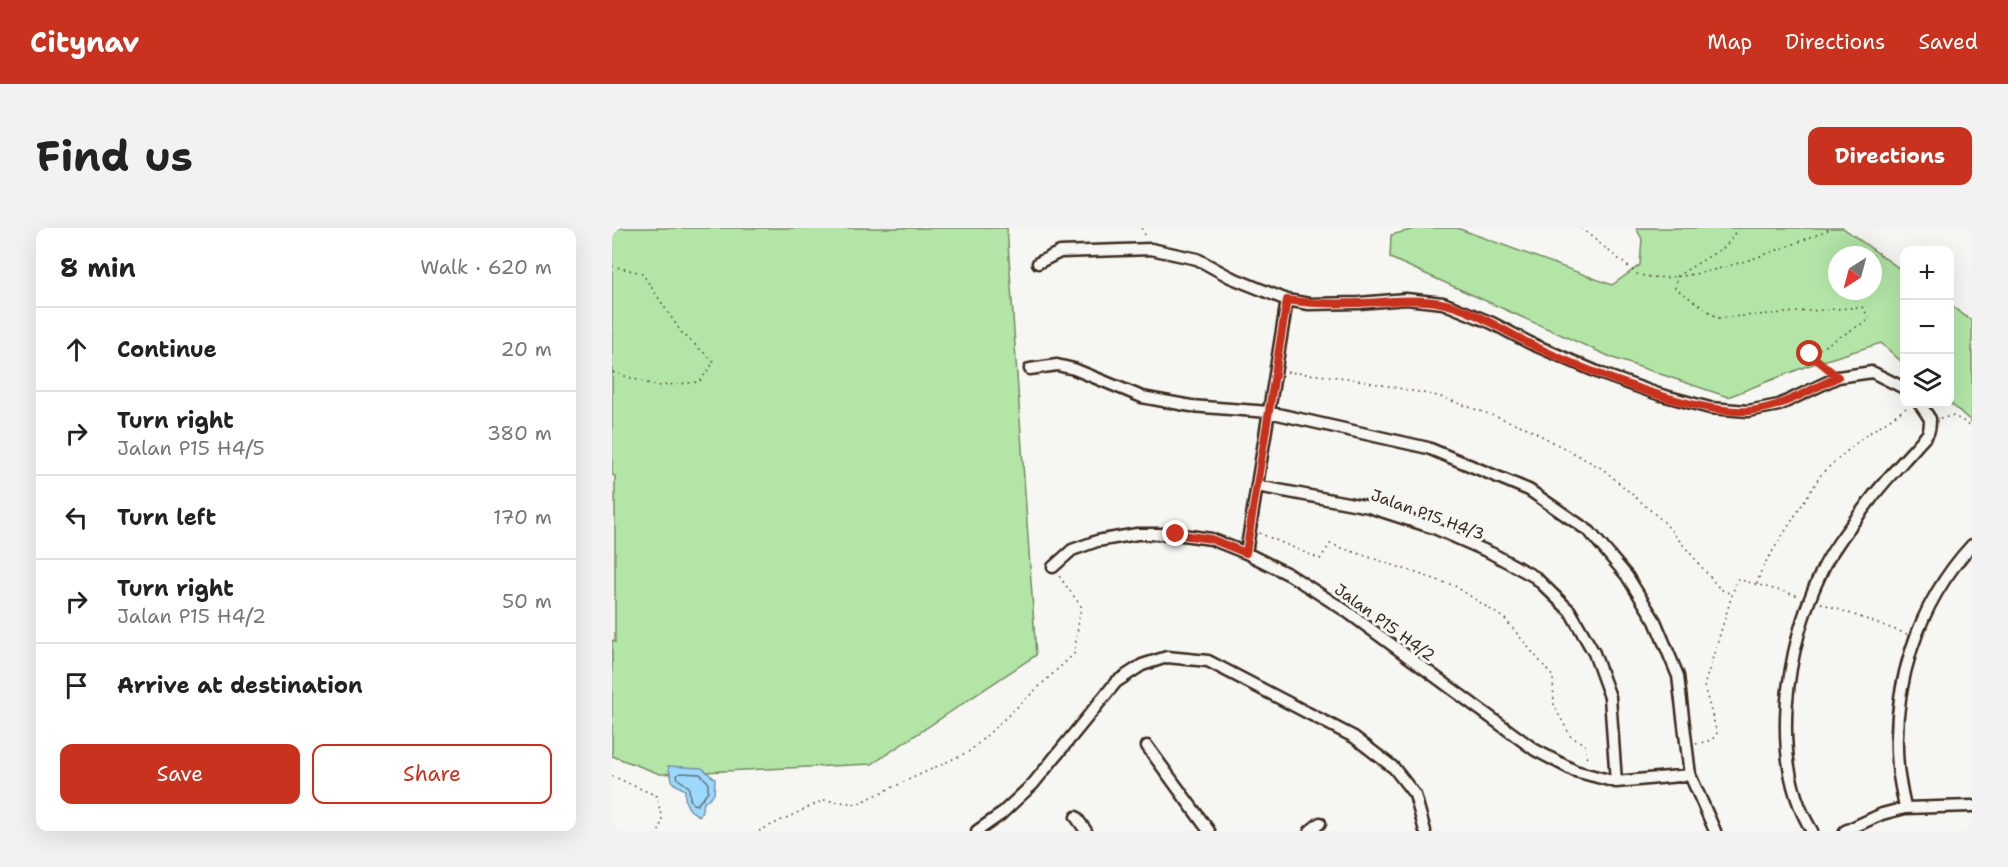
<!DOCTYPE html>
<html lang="en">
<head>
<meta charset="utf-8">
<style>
	body { margin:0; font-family:"Shantell Sans",sans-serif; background:#f2f2f2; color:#222 }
	.controls { position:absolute; right:18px; top:18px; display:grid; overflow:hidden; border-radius:12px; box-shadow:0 6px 24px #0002 }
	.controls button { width:54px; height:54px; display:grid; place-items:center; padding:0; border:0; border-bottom:2px solid #e0e0e0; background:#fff; color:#222; font:30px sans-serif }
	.compass { position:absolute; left:1216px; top:18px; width:54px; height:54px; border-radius:50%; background:#fff; box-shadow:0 6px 24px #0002; rotate:216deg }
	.stop { position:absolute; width:18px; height:18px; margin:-14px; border:4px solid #c8321e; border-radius:50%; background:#fff }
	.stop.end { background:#c8321e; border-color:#fff; box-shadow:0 2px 6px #0008 }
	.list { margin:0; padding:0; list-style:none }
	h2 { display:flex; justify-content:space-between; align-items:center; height:78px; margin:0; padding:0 24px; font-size:26px }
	h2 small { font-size:20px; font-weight:400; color:#767676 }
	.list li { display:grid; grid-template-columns:39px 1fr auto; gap:18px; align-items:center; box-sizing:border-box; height:84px; padding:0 24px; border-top:2px solid #e0e0e0 }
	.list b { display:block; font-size:22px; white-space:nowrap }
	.list p { margin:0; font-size:20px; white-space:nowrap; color:#767676 }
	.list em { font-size:20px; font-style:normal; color:#767676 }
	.actions { display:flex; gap:12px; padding:18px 24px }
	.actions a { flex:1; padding:14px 0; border:2px solid #c8321e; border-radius:12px; text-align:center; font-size:21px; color:#c8321e }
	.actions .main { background:#c8321e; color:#fff }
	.icon { flex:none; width:33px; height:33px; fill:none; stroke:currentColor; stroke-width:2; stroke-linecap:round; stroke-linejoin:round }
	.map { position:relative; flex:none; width:1360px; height:603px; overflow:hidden; border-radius:12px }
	header { display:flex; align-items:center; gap:36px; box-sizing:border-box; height:84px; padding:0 30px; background:#c8321e; color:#fff }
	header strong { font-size:28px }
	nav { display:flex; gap:33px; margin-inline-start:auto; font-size:21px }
	.intro { display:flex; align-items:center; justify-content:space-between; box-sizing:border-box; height:144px; padding:0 36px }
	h1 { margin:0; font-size:42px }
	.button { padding:15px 27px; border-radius:12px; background:#c8321e; color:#fff; font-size:21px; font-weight:700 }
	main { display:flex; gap:36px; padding:0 36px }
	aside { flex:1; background:#fff; border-radius:12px; box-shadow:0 6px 24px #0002 }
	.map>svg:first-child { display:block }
	.green { fill:#b2e5a6; stroke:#768862; stroke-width:1.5; fill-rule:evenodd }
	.water { fill:#9dd9fe; stroke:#7693a4; stroke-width:1.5 }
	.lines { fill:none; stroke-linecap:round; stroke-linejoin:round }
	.shore { stroke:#627078; stroke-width:1.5 }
	.minor-casing { stroke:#3b2a1e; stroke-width:15 }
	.path { stroke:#3b2a1e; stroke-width:1.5; stroke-dasharray:1.5 4.5; stroke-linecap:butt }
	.minor { stroke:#f6f6f2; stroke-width:10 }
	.route { stroke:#c8321e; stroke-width:8 }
	.labels { text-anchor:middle; stroke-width:6; stroke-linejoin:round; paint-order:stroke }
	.street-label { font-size:16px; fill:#3b2a1e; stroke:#f6f6f2 }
</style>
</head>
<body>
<header>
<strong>Citynav</strong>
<nav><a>Map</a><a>Directions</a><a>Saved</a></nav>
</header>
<div class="intro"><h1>Find us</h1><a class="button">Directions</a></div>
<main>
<aside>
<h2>8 min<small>Walk · 620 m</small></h2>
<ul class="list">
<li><svg class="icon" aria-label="ahead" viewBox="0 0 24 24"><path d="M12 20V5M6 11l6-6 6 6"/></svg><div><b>Continue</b></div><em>20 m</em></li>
<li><svg class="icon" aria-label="right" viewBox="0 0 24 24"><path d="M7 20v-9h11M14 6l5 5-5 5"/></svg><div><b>Turn right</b><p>Jalan P15 H4/5</p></div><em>380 m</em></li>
<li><svg class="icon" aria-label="left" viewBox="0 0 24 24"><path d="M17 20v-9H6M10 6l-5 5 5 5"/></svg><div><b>Turn left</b></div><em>170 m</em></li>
<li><svg class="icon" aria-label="right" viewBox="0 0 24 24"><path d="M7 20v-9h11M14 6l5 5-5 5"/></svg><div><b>Turn right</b><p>Jalan P15 H4/2</p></div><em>50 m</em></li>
<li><svg class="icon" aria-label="arrive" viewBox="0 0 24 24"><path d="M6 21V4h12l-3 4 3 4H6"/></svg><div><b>Arrive at destination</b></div></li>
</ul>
<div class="actions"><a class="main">Save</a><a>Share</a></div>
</aside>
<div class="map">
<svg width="1360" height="603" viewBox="0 0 1360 603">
	<rect width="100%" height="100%" fill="#f6f6f2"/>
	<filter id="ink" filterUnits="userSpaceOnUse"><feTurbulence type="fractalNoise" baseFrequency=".0167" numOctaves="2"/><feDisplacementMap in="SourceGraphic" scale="12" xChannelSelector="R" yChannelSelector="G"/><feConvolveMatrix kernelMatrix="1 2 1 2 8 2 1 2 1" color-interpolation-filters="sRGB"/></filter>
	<g filter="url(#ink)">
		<path class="green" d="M0,0H395L424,427L260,536L48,546L0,528V412L3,414V248L0,247Z
			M806,0H845L1000,57L1028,37L1030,11L1024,0H1231L1292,44V136L1269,115L1195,138L1116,169L1001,130L778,30L779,7ZM1225,27H1261V63H1225Z
			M1338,77L1360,93V194L1338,175Z"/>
		<path class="water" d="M56,538L90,540L103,551L102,566L92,575L88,588C76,583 72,576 73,562L61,555Z"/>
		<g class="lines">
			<path class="shore" d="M68,545L88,546L96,554V563L85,577L81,576L78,571L77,559L66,551L65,547Z"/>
			<defs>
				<path id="minor" d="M426,35L448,24L539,21L585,31L618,49L675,72L697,76L747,75L794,71L831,75L880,95L918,115L990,146L1046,166L1098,180L1136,183L1167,177L1226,149L1260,144L1292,160
					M418,141L445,137L462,141L530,169L579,178L657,184L816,220L917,262L978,304L1015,348L1043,393L1066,448L1078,547L1103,603
					M645,258L757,279L822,300L879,325L923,349L958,383L982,425L998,469L1004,554
					M634,325L675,72
					M441,339L460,322L485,313L525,306H564L599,311L634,325L678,347L734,383L923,522L963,543L1004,554L1078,547
					M535,518L597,603
					M1293,580C1291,567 1287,553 1286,539C1279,460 1305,376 1360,317
					M464,589L474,603
					M365,603L388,587L421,556L504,454L530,437L555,429L596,433L742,509L782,540L803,567L813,603
					M698,603L708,595
					M1200,603C1156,532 1174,419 1208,347C1219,321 1245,290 1262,267C1275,250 1290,235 1304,219C1308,214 1313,210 1316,205C1318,201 1318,196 1318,191L1308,176
					M1233,603L1270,586L1293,580L1360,578"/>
			</defs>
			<use href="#minor" class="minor-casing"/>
			<path class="path" d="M530,0L534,9
				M969,0L1025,46C1069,62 1177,19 1220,0
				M1126,0L1114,18L1065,48L1063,60L1106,90L1250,79L1258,91L1199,126L1218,142
				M0,38L30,45L69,104L102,134L87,154L45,158L0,144
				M675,144L736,150L826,168L913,199L991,241L1052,294L1108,361L1119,366
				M1328,190L1342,188L1360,198
				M647,305L708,331L718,316L843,358L893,391L941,449L942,478L959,509L973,516L975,534
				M1145,356L1150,340L1210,245L1250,210L1297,178
				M1209,375L1295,406
				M1084,516L1100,512L1105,505L1092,458L1125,351L1187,368
				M0,548L45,568L50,592L47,603
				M147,603L212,572L245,576L358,523L462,426L469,378L447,348"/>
			<use href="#minor" class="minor"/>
		</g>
	</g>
	<g class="lines" filter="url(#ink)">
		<path class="route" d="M564,306L599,311L634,325L675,72C699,76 723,76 748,75C775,74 802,70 829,75C857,80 891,102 916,115C967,140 1081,187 1137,183C1169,180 1197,162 1226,149L1198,126"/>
	</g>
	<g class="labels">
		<g class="street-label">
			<text transform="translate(816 286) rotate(20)" y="6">Jalan P15 H4/3</text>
			<text transform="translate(773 394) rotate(36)" y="6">Jalan P15 H4/2</text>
		</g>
	</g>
</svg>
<div class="controls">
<button>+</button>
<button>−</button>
<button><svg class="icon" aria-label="layers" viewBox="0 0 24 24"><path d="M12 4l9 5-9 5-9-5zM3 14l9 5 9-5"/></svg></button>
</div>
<svg class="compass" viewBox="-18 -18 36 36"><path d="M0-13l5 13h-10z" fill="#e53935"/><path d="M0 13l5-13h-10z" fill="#767676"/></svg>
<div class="stop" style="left:1198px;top:126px"></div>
<div class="stop end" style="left:564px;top:306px"></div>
</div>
</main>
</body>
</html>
